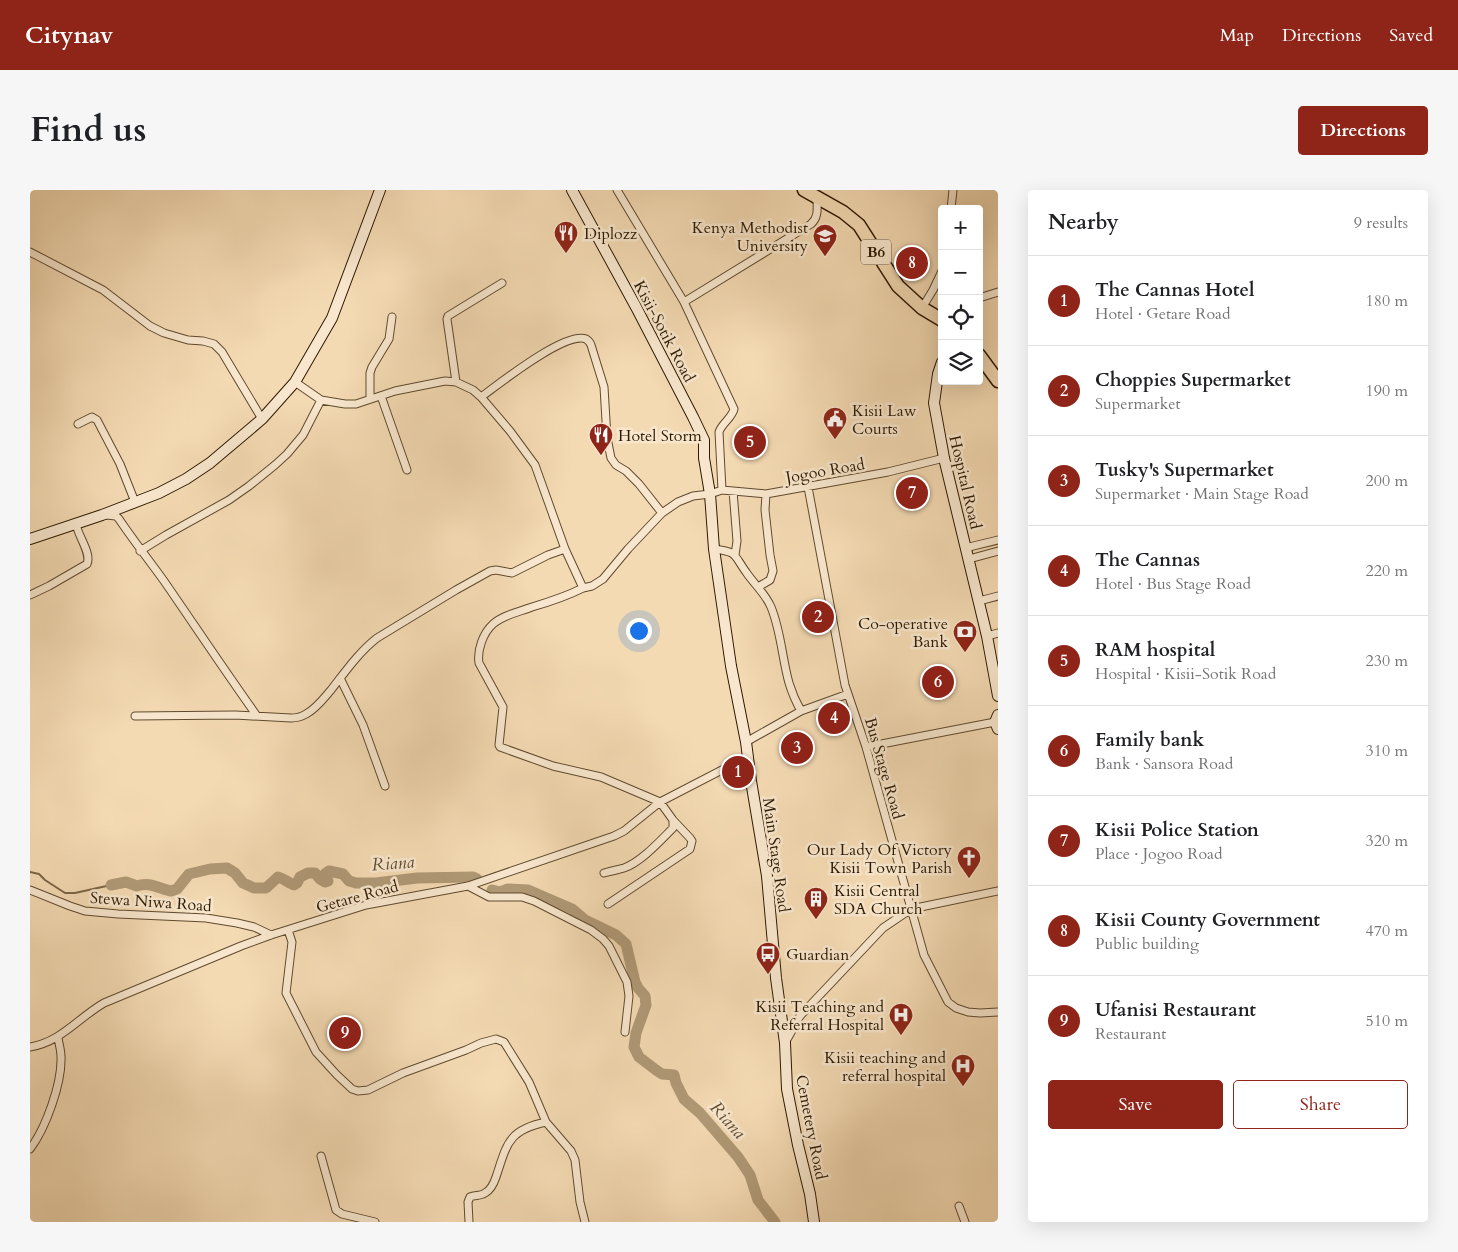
<!DOCTYPE html>
<html lang="en">
<head>
<meta charset="utf-8">
<style>
	body { margin:0; font-family:Cardo,serif; background:#f6f6f6; color:#202124 }
	.controls { position:absolute; right:15px; top:15px; display:grid; overflow:hidden; border-radius:5px; box-shadow:0 5px 20px #0002 }
	.controls button { width:45px; height:45px; display:grid; place-items:center; padding:0; border:0; border-bottom:1px solid #e0e0e0; background:#fff; color:#202124; font:25px sans-serif }
	.you { position:absolute; left:608px; top:440px; width:18px; height:18px; margin:-12px; border:4px solid #fff; border-radius:50%; background:#1a73e8; box-shadow:0 0 0 8px #1a73e833 }
	.badge { display:grid; place-items:center; width:32px; height:32px; border-radius:50%; background:#8f2418; color:#fff; font-size:16px; font-weight:700 }
	.pin { position:absolute; translate:-50% -50%; border:2px solid #fff; box-shadow:0 1px 5px #0006 }
	.list { margin:0; padding:0; list-style:none }
	h2 { display:flex; justify-content:space-between; align-items:center; height:65px; margin:0; padding:0 20px; font-size:21px }
	h2 small { font-size:16px; font-weight:400; color:#757577 }
	.list li { display:grid; grid-template-columns:32px 1fr auto; gap:15px; align-items:center; box-sizing:border-box; height:90px; padding:0 20px; border-top:1px solid #e0e0e0 }
	.list b { display:block; font-size:19px; white-space:nowrap }
	.list p { margin:0; font-size:16px; white-space:nowrap; color:#757577 }
	.list em { font-size:16px; font-style:normal; color:#757577 }
	.actions { display:flex; gap:10px; padding:15px 20px }
	.actions a { flex:1; padding:11px 0; border:1px solid #8f2418; border-radius:5px; text-align:center; font-size:18px; color:#8f2418 }
	.actions .main { background:#8f2418; color:#fff }
	.icon { flex:none; width:28px; height:28px; fill:none; stroke:currentColor; stroke-width:2; stroke-linecap:round; stroke-linejoin:round }
	.map { position:relative; flex:none; width:968px; height:1032px; overflow:hidden; border-radius:5px }
	header { display:flex; align-items:center; gap:30px; box-sizing:border-box; height:70px; padding:0 25px; background:#8f2418; color:#fff }
	header strong { font-size:24px }
	nav { display:flex; gap:28px; margin-inline-start:auto; font-size:18px }
	.intro { display:flex; align-items:center; justify-content:space-between; box-sizing:border-box; height:120px; padding:0 30px }
	h1 { margin:0; font-size:35px }
	.button { padding:12px 22px; border-radius:5px; background:#8f2418; color:#fff; font-size:18px; font-weight:700 }
	main { display:flex; gap:30px; padding:0 30px }
	aside { flex:1; background:#fff; border-radius:5px; box-shadow:0 5px 20px #0002 }
	.map>svg:first-child { display:block }
	.lines { fill:none; stroke-linecap:round; stroke-linejoin:round }
	.stream { stroke:#7c6647; stroke-width:2 }
	.river { stroke:#b09976; stroke-width:11 }
	.street-casing { stroke:#5f4a2e; stroke-width:9 }
	.secondary-casing { stroke:#2d1a01; stroke-width:12 }
	.highway-casing { stroke:#2d1a01; stroke-width:15 }
	.street { stroke:#f8e7ce; stroke-width:7 }
	.secondary { stroke:#f8e7ce; stroke-width:10 }
	.highway { stroke:#f4dab3; stroke-width:12 }
	.labels { text-anchor:middle; stroke-width:5; stroke-linejoin:round; paint-order:stroke }
	.shield { fill:#f8e7ce; stroke:#6a583e; stroke-width:1 }
	.shield-label { font-size:15px; font-weight:bold; fill:#2d1a01 }
	.poi-label { font-size:16px; fill:#2d1a01; stroke:#f8e7ce; text-anchor:end }
	.street-label { font-size:16px; fill:#2d1a01; stroke:#f8e7ce }
	.water-label { font-size:18px; font-style:italic; fill:#614d30; stroke:#f8e7ce }
</style>
</head>
<body>
<header>
<strong>Citynav</strong>
<nav><a>Map</a><a>Directions</a><a>Saved</a></nav>
</header>
<div class="intro"><h1>Find us</h1><a class="button">Directions</a></div>
<main>
<div class="map">
<svg width="968" height="1032" viewBox="0 0 968 1032">
	<rect width="100%" height="100%" fill="#f4dab3"/>
	<filter id="stains"><feTurbulence type="fractalNoise" baseFrequency=".004" numOctaves="4"/><feColorMatrix values="0 0 0 0 .2 0 0 0 0 .09 0 0 0 0 .02 0 0 0 .5 -.17"/></filter>
	<radialGradient id="worn" r=".72"><stop offset=".6" stop-color="#630" stop-opacity="0"/><stop offset="1" stop-color="#630" stop-opacity=".3"/></radialGradient>
	<g class="lines">
		<path class="stream" d="M0,682L9,684L15,690L35,703H45L81,695"/>
		<path class="river" d="M81,695L96,692L107,696C119,691 130,699 141,701L147,699L159,684L180,679L197,678L205,683L213,693L224,698H236L248,687C255,689 257,692 264,695L267,693L270,687L278,683H285L290,689L295,692L298,691L295,684L299,681L313,684L319,691L326,693H346L387,688L443,687L447,689
			M462,700L470,702L478,699L498,700L542,719L555,730L586,745L596,754L605,792L608,798L615,806L616,815L606,843L604,857L609,867L626,880L632,884L644,885L646,893L654,909L670,923L708,967L720,985L728,1010L745,1032"/>
		<defs>
			<path id="street" d="M587,0L654,112L704,219C702,228 692,233 689,242L692,300
				M921,19L923,0
				M0,62L73,100L120,136L134,143L158,150L173,151L184,154L192,162L232,229
				M949,108L968,102
				M654,112L781,34C789,27 787,18 787,8
				M892,118L903,100L912,81
				M265,192L291,210L315,214H326L365,201L415,191L426,192L443,200L451,207L480,241L505,275L535,359L553,398L562,396L573,389L598,359L632,323L648,312L663,306L680,304L692,300L736,304L858,282L914,268
				M426,192L417,129L418,126L472,93
				M351,206L377,280
				M451,207C469,194 535,141 556,149C559,151 560,152 561,155L574,197L577,248L581,268L586,275L596,281L609,294L632,323
				M340,209V183L342,177L359,149L362,127
				M48,234L62,227L67,230L90,274L105,312
				M778,297L815,495L836,557L894,765L918,812L926,818L938,822L950,823L968,822
				M703,301L707,351L705,365
				M76,325L86,326L89,329C103,350 119,370 134,391C165,436 195,481 227,526
				M935,358L968,350
				M684,359C708,362 703,364 716,382C724,394 735,403 741,417C751,441 752,468 759,493C762,503 766,512 771,521
				M110,361L136,345L199,310L219,296L245,275L257,264L273,245L291,210
				M939,369L968,361
				M728,397L740,390L743,381L740,365L735,320L736,304
				M553,398C537,406 519,412 502,417C489,422 473,425 463,434C453,443 447,460 449,473L473,517L469,555L470,557L523,576L571,587L630,612L643,630V638C630,651 611,672 594,678C587,680 581,681 574,683
				M0,405L19,396L57,374C62,363 47,345 46,333
				M949,411L968,406
				M957,446L968,443
				M310,488L333,535L355,596
				M105,526L205,525L261,528C267,528 271,527 276,524C286,519 294,508 301,500C315,482 329,462 347,448L426,400L460,381L466,380L482,383L518,365L535,359
				M716,552L771,521L818,504
				M836,557L965,532
				M438,696L459,707H492L504,711L561,740L573,749L579,756L597,792L599,806L595,842
				M0,700L40,716L55,721L88,724L176,728L207,733L224,737L241,745
				M578,714L660,659L662,651L660,648L643,630
				M258,740L262,752L256,803L286,862L307,885L322,899L328,901L338,900L373,883L436,860L451,853L466,849L474,852L499,892L516,932L541,961L545,970L550,1012L555,1032
				M755,853L770,826L853,738L881,719L968,701
				M0,857C31,852 48,828 74,813L211,756L241,745L336,715L438,696L584,646L594,641L630,612L717,567
				M0,959C16,938 32,893 31,867C31,860 29,854 28,848
				M291,966L306,1020L312,1024L345,1032
				M929,1016L935,1032
				M439,1032L438,1012L440,1007C445,1005 451,1006 455,1003C461,1000 464,993 466,987C477,954 478,940 516,932"/>
			<path id="secondary" d="M542,0L606,117L663,227L674,250V268L680,304L684,359L701,476L716,552L721,591L737,686L746,788L755,853L757,899L768,955L780,1004L784,1032
				M912,172L908,184L904,213L914,268L957,446L968,506
				M0,349L72,325L129,303L156,289L180,273L232,229L265,192L302,128L350,0
				M968,525L965,532L968,539"/>
			<path id="highway" d="M774,0L813,22L829,35L868,96L892,118L912,130
				M949,165L968,191"/>
		</defs>
		<use href="#street" class="street-casing"/>
		<use href="#secondary" class="secondary-casing"/>
		<use href="#highway" class="highway-casing"/>
		<use href="#street" class="street"/>
		<use href="#secondary" class="secondary"/>
		<use href="#highway" class="highway"/>
	</g>
	<defs>
		<symbol id="restaurant-pin" viewBox="-11 -11 22 30"><path d="M0 17L-7.5 6A9.5 9.5 0 1 1 7.5 6Z" fill="#8f2418" stroke="#f8e7ce"/><path d="M-5-6h1v4h1v-4h1v4h1v-4h1v5L-1.5 .5V6h-2V.5L-5-1ZM5-6V6H3V1.5H1.5Q1.5-4 5-6Z" fill="#fff"/></symbol>
		<symbol id="university-pin" viewBox="-11 -11 22 30"><path d="M0 17L-7.5 6A9.5 9.5 0 1 1 7.5 6Z" fill="#8f2418" stroke="#f8e7ce"/><path d="M0-5L7-2L0 1L-7-2ZM-4 1L0 2.5L4 1V4Q0 6-4 4Z" fill="#fff"/></symbol>
		<symbol id="civic-pin" viewBox="-11 -11 22 30"><path d="M0 17L-7.5 6A9.5 9.5 0 1 1 7.5 6Z" fill="#8f2418" stroke="#f8e7ce"/><path d="M-.6-6.5H3V-4.5H.6V-3L4-1V1h2V6H-6V1h2V-1L-.6-3ZM-1.2 2.5V6h2.4V2.5Z" fill="#fff"/></symbol>
		<symbol id="bank-pin" viewBox="-11 -11 22 30"><path d="M0 17L-7.5 6A9.5 9.5 0 1 1 7.5 6Z" fill="#8f2418" stroke="#f8e7ce"/><path d="M-6-4H6V4H-6ZM0-2.3a2.3 2.3 0 1 0 0 4.6a2.3 2.3 0 1 0 0-4.6Z" fill="#fff"/></symbol>
		<symbol id="church-pin" viewBox="-11 -11 22 30"><path d="M0 17L-7.5 6A9.5 9.5 0 1 1 7.5 6Z" fill="#8f2418" stroke="#f8e7ce"/><path d="M-1.2-6h2.4v3.5h3.3v2.4h-3.3V6h-2.4V-.1h-3.3v-2.4h3.3Z" fill="#fff"/></symbol>
		<symbol id="building-pin" viewBox="-11 -11 22 30"><path d="M0 17L-7.5 6A9.5 9.5 0 1 1 7.5 6Z" fill="#8f2418" stroke="#f8e7ce"/><path d="M-4-6H4V6H1V3H-1V6H-4ZM-2.5-4.3h1.7v1.8h-1.7ZM.8-4.3h1.7v1.8H.8ZM-2.5-1h1.7V.8h-1.7ZM.8-1h1.7V.8H.8Z" fill="#fff"/></symbol>
		<symbol id="bus-pin" viewBox="-11 -11 22 30"><path d="M0 17L-7.5 6A9.5 9.5 0 1 1 7.5 6Z" fill="#8f2418" stroke="#f8e7ce"/><path d="M-5-6H5V4H4V6H2V4H-2V6H-4V4H-5ZM-3.5-4V0h7V-4ZM-3.5 1.2v1.5H-2V1.2ZM2 1.2v1.5H3.5V1.2Z" fill="#fff"/></symbol>
		<symbol id="hospital-pin" viewBox="-11 -11 22 30"><path d="M0 17L-7.5 6A9.5 9.5 0 1 1 7.5 6Z" fill="#8f2418" stroke="#f8e7ce"/><path d="M-5-5h3v3.5h4V-5h3V5h-3V1.5h-4V5h-3Z" fill="#fff"/></symbol>
	</defs>
	<g fill-rule="evenodd">
		<use href="#restaurant-pin" x="522" y="29" width="28" height="38"/>
		<use href="#university-pin" x="781" y="32" width="28" height="38"/>
		<use href="#civic-pin" x="791" y="215" width="28" height="38"/>
		<use href="#restaurant-pin" x="557" y="231" width="28" height="38"/>
		<use href="#bank-pin" x="921" y="428" width="28" height="38"/>
		<use href="#church-pin" x="925" y="654" width="28" height="38"/>
		<use href="#building-pin" x="772" y="695" width="28" height="38"/>
		<use href="#bus-pin" x="724" y="750" width="28" height="38"/>
		<use href="#hospital-pin" x="857" y="811" width="28" height="38"/>
		<use href="#hospital-pin" x="919" y="862" width="28" height="38"/>
	</g>
	<g class="labels">
		<rect class="shield" x="831" y="49.5" width="30" height="25" rx="4"/>
		<g class="shield-label">
			<text x="846" y="67">B6</text>
		</g>
		<g class="poi-label">
			<text x="778" y="43">Kenya Methodist<tspan x="778" dy="18">University</tspan></text>
			<text x="554" y="49" text-anchor="start">Diplozz</text>
			<text x="822" y="226" text-anchor="start">Kisii Law<tspan x="822" dy="18">Courts</tspan></text>
			<text x="588" y="251" text-anchor="start">Hotel Storm</text>
			<text x="918" y="439">Co-operative<tspan x="918" dy="18">Bank</tspan></text>
			<text x="922" y="665">Our Lady Of Victory<tspan x="922" dy="18">Kisii Town Parish</tspan></text>
			<text x="804" y="706" text-anchor="start">Kisii Central<tspan x="804" dy="18">SDA Church</tspan></text>
			<text x="756" y="770" text-anchor="start">Guardian</text>
			<text x="854" y="822">Kisii Teaching and<tspan x="854" dy="18">Referral Hospital</tspan></text>
			<text x="916" y="873">Kisii teaching and<tspan x="916" dy="18">referral hospital</tspan></text>
		</g>
		<g class="street-label">
			<text transform="translate(635 141) rotate(62)" y="6">Kisii-Sotik Road</text>
			<text transform="translate(795 280) rotate(-10)" y="6">Jogoo Road</text>
			<text transform="translate(936 292) rotate(77)" y="6">Hospital Road</text>
			<text transform="translate(855 578) rotate(74)" y="6">Bus Stage Road</text>
			<text transform="translate(747 665) rotate(82)" y="6">Main Stage Road</text>
			<text transform="translate(327 706) rotate(-15)" y="6">Getare Road</text>
			<text transform="translate(121 711) rotate(4)" y="6">Stewa Niwa Road</text>
			<text transform="translate(782 937) rotate(79)" y="6">Cemetery Road</text>
		</g>
		<g class="water-label">
			<text transform="translate(363 673) rotate(-4)" y="6">Riana</text>
			<text transform="translate(698 930) rotate(48)" y="6">Riana</text>
		</g>
	</g>
	<rect width="100%" height="100%" filter="url(#stains)"/>
	<rect width="100%" height="100%" fill="url(#worn)"/>
</svg>
<div class="controls">
<button>+</button>
<button>−</button>
<button><svg class="icon" aria-label="locate" viewBox="0 0 24 24"><circle cx="12" cy="12" r="6"/><path d="M12 2v4M12 18v4M2 12h4M18 12h4"/></svg></button>
<button><svg class="icon" aria-label="layers" viewBox="0 0 24 24"><path d="M12 4l9 5-9 5-9-5zM3 14l9 5 9-5"/></svg></button>
</div>
<div class="you"></div>
<div class="pin badge" style="left:708px;top:582px">1</div>
<div class="pin badge" style="left:788px;top:427px">2</div>
<div class="pin badge" style="left:767px;top:558px">3</div>
<div class="pin badge" style="left:804px;top:528px">4</div>
<div class="pin badge" style="left:720px;top:252px">5</div>
<div class="pin badge" style="left:908px;top:492px">6</div>
<div class="pin badge" style="left:882px;top:303px">7</div>
<div class="pin badge" style="left:882px;top:73px">8</div>
<div class="pin badge" style="left:315px;top:843px">9</div>
</div>
<aside>
<h2>Nearby<small>9 results</small></h2>
<ul class="list">
<li><span class="badge">1</span><div><b>The Cannas Hotel</b><p>Hotel · Getare Road</p></div><em>180 m</em></li>
<li><span class="badge">2</span><div><b>Choppies Supermarket</b><p>Supermarket</p></div><em>190 m</em></li>
<li><span class="badge">3</span><div><b>Tusky's Supermarket</b><p>Supermarket · Main Stage Road</p></div><em>200 m</em></li>
<li><span class="badge">4</span><div><b>The Cannas</b><p>Hotel · Bus Stage Road</p></div><em>220 m</em></li>
<li><span class="badge">5</span><div><b>RAM hospital</b><p>Hospital · Kisii-Sotik Road</p></div><em>230 m</em></li>
<li><span class="badge">6</span><div><b>Family bank</b><p>Bank · Sansora Road</p></div><em>310 m</em></li>
<li><span class="badge">7</span><div><b>Kisii Police Station</b><p>Place · Jogoo Road</p></div><em>320 m</em></li>
<li><span class="badge">8</span><div><b>Kisii County Government</b><p>Public building</p></div><em>470 m</em></li>
<li><span class="badge">9</span><div><b>Ufanisi Restaurant</b><p>Restaurant</p></div><em>510 m</em></li>
</ul>
<div class="actions"><a class="main">Save</a><a>Share</a></div>
</aside>
</main>
</body>
</html>
